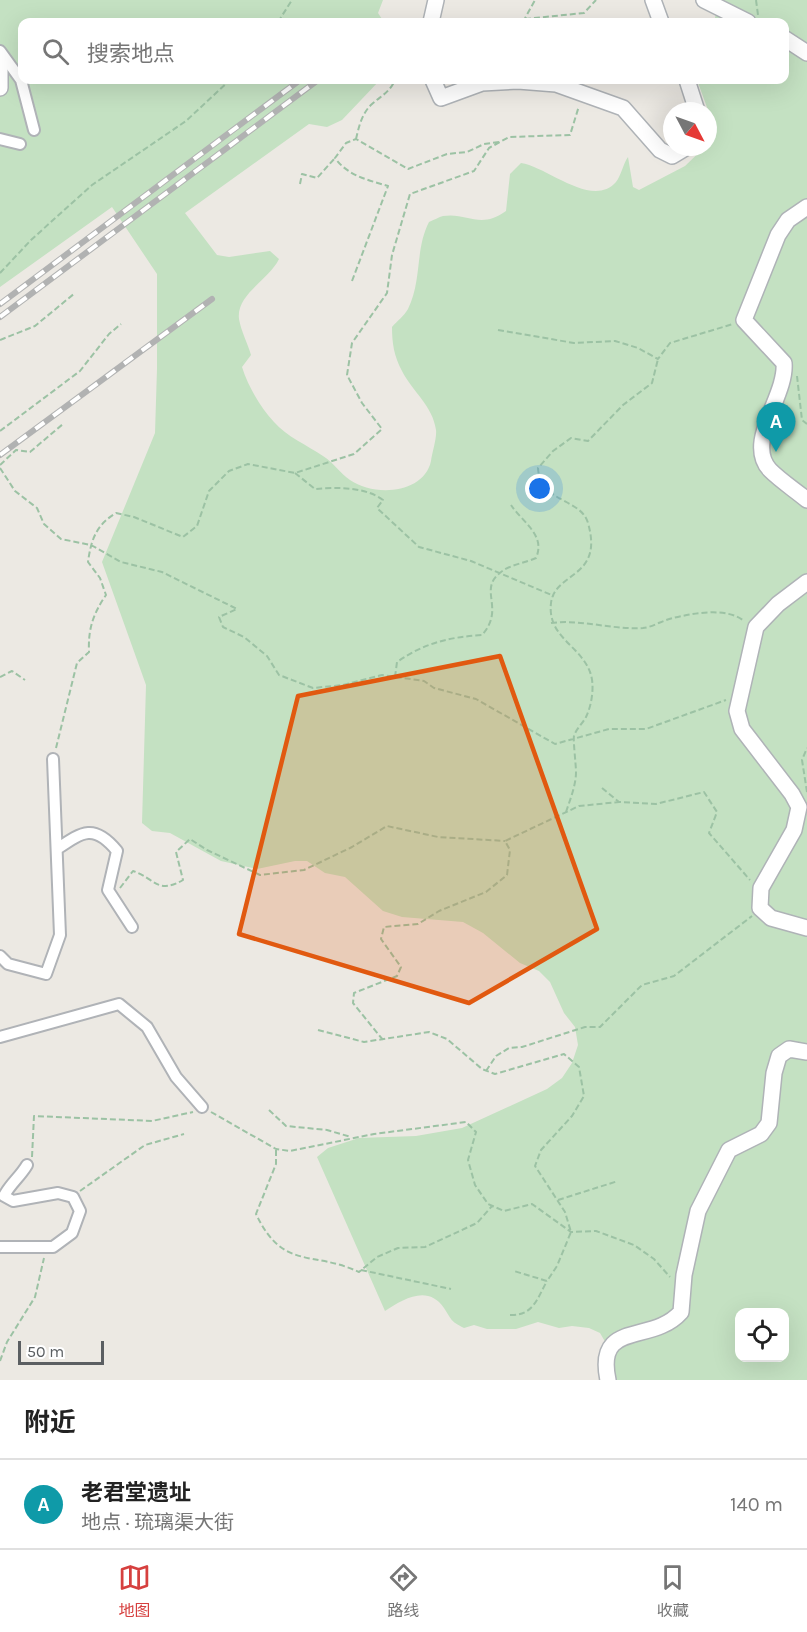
<!DOCTYPE html>
<html lang="zh">
<head>
<meta charset="utf-8">
<style>
	body { margin:0; font-family:Karla,"Noto Sans SC",sans-serif; background:#f2f2f2; color:#222 }
	.controls { position:absolute; right:18px; bottom:18px; display:grid; overflow:hidden; border-radius:12px; box-shadow:0 6px 24px #0002 }
	.controls button { width:54px; height:54px; display:grid; place-items:center; padding:0; border:0; border-bottom:2px solid #e0e0e0; background:#fff; color:#222; font:30px sans-serif }
	.compass { position:absolute; left:663px; top:102px; width:54px; height:54px; border-radius:50%; background:#fff; box-shadow:0 6px 24px #0002; rotate:131deg }
	.scale { position:absolute; left:18px; bottom:15px; width:86px; box-sizing:border-box; padding-left:6px; border:3px solid #5b5f62; border-top:0; font-size:16px; line-height:21px; white-space:nowrap; color:#5b5f62; -webkit-text-stroke:4px #fff; paint-order:stroke }
	.you { position:absolute; left:540px; top:489px; width:21px; height:21px; margin:-15px; border:4px solid #fff; border-radius:50%; background:#1a73e8; box-shadow:0 0 0 9px #1a73e833 }
	.badge { display:grid; place-items:center; width:39px; height:39px; border-radius:50%; background:#d6403f; color:#fff; font-size:20px; font-weight:700 }
	.pin { position:absolute; translate:-50% -50px; filter:drop-shadow(0 2px 3px #0008) }
	.pin::after { content:''; position:absolute; top:32px; width:21px; height:18px; background:inherit; clip-path:polygon(0 0,100% 0,50% 100%) }
	.list { margin:0; padding:0; list-style:none }
	h2 { display:flex; justify-content:space-between; align-items:center; height:78px; margin:0; padding:0 24px; font-size:26px }
	h2 small { font-size:20px; font-weight:400; color:#767676 }
	.list li { display:grid; grid-template-columns:39px 1fr auto; gap:18px; align-items:center; box-sizing:border-box; height:90px; padding:0 24px; border-top:2px solid #e0e0e0 }
	.list b { display:block; font-size:22px; white-space:nowrap }
	.list p { margin:0; font-size:20px; white-space:nowrap; color:#767676 }
	.list em { font-size:20px; font-style:normal; color:#767676 }
	.icon { flex:none; width:33px; height:33px; fill:none; stroke:currentColor; stroke-width:2; stroke-linecap:round; stroke-linejoin:round }
	.map { position:relative; flex:none; width:807px; height:1380px; overflow:hidden }
	.search { position:absolute; background:#fff; box-shadow:0 6px 24px #0002; left:18px; right:18px; top:18px; height:66px; display:flex; align-items:center; gap:15px; box-sizing:border-box; padding:0 21px; border-radius:12px; color:#767676; font-size:22px }
	.sheet { height:168px; background:#fff }
	nav { display:flex; justify-content:space-around; align-items:center; box-sizing:border-box; height:84px; border-top:2px solid #e0e0e0; background:#fff; font-size:16px; color:#767676 }
	nav a { display:grid; justify-items:center; gap:3px }
	nav .on { color:#d6403f }
	.map>svg:first-child { display:block }
	.green { fill:#c4e1c2; fill-rule:evenodd }
	.lines { fill:none; stroke-linecap:round; stroke-linejoin:round }
	.street-casing { stroke:#b0b3b7; stroke-width:14 }
	.secondary-casing { stroke:#afb3b7; stroke-width:18 }
	.path { stroke:#9cc2a4; stroke-width:2; stroke-dasharray:6 3; stroke-linecap:butt }
	.street { stroke:#fff; stroke-width:10 }
	.secondary { stroke:#fff; stroke-width:15 }
	.rail-casing { stroke:#b1b2b2; stroke-width:6 }
	.rail { stroke:#fff; stroke-width:4; stroke-dasharray:11; stroke-linecap:butt }
	.marked { fill:#e15910; fill-opacity:0.2; stroke:#e15910; stroke-width:4.5; stroke-linejoin:round }
</style>
</head>
<body>
<div class="map">
<svg width="807" height="1380" viewBox="0 0 807 1380">
	<rect width="100%" height="100%" fill="#ece9e3"/>
	<path class="green" d="M0,0H383L378,13L384,22H22V80H380L342,120L327,127L309,124L185,213L217,255L229,257L270,251L279,259C269,280 236,294 239,319C241,331 248,344 251,355L242,367C248,386 260,407 274,422C287,437 307,445 323,456C333,462 340,473 350,480C374,497 424,494 431,461C432,453 437,438 436,430C433,406 412,391 402,371C394,356 392,343 392,327C397,321 404,316 408,309C422,281 415,249 429,222C434,220 439,217 443,216C467,212 480,230 506,211L510,174L521,163C548,167 592,209 616,182C621,176 623,164 628,157L633,187L639,190L685,166L712,140V121L697,80H784V22H714L717,9L712,0H807V1380H602L599,1369L607,1345L600,1333L589,1328L572,1326L559,1328L538,1322L516,1329H487L474,1325L464,1328C450,1321 452,1320 444,1308C428,1284 403,1299 385,1311L317,1157L328,1148L359,1138L416,1136L462,1128L547,1089L562,1078L572,1063L578,1045L575,1027L564,1013L550,982L539,971L520,963L483,933L463,922L402,917L383,911L345,877L325,873L307,861H295L257,869L221,861L170,833L152,831L142,823L146,685L102,562L155,433L157,369V274L112,207L0,287ZM740,1312H784V1358H740Z"/>
	<g class="lines">
		<defs>
			<path id="street" d="M0,51L21,80L34,130
				M0,139L20,144
				M57,849C82,832 94,823 117,851L108,890L132,927
				M0,956L8,964L46,974L60,935L53,759
				M0,1037L119,1004L147,1027L176,1077L202,1107
				M0,1247H53L72,1233L80,1211L73,1197L58,1193L13,1201L4,1196C10,1184 20,1177 27,1165"/>
			<path id="secondary" d="M653,0L661,22
				M704,0L748,22
				M431,22L436,0
				M784,38L807,53
				M0,56V88
				M433,80L441,98L482,83L518,81L556,84L623,108L660,150L672,156L687,147
				M687,80L697,111
				M807,207L788,220L778,235L744,320L784,363C787,396 744,442 770,470C781,481 795,490 807,500
				M807,582L778,604L756,627L737,711L742,729L792,794L799,807L794,830L761,888L760,908L771,918L807,928
				M608,1380C595,1319 652,1345 681,1312L684,1275L698,1211L729,1150L761,1134L769,1123L774,1073L779,1056L789,1049L807,1052"/>
		</defs>
		<use href="#street" class="street-casing"/>
		<use href="#secondary" class="secondary-casing"/>
		<path class="path" d="M756,0L758,15
			M525,19L584,13L596,0
			M278,22L292,0
			M523,22L535,0
			M356,139C359,126 362,113 372,104C382,95 389,93 395,80
			M300,184L302,174L317,178L335,158
			M0,273L31,240L92,185L186,121L230,80
			M352,281L388,186C368,180 348,176 335,158L346,143L356,139L408,169L447,154L467,152L484,144L499,142
			M498,330L574,343L615,341L638,348L658,359L670,343L733,324
			M0,340L35,326L75,293
			M797,376L802,420L807,424
			M0,431L80,371L109,334L121,324
			M0,465L16,450L30,452L63,424
			M0,468L15,491L37,508L44,524L61,539L91,545L121,562L162,572L237,609L219,617L223,627L244,637L267,656L279,675L313,688L343,685L382,675L424,681L434,688L476,699L555,744L609,729H646L726,700
			M295,473L315,489C337,487 366,487 383,500L377,508L419,547L471,561L554,596
			M551,623C582,619 612,630 643,628C653,627 663,620 673,618C694,613 727,607 744,621
			M0,677L12,671L25,680
			M395,677L397,662C424,643 450,637 482,635C506,608 477,590 501,572C509,565 525,563 536,558C546,535 523,523 511,505
			M56,748L77,663L89,652C88,629 93,614 106,595L100,578L88,562C91,540 96,525 116,513L134,517L183,537L197,526L209,491L229,471L248,464L295,473L354,454L382,429L362,403L347,375L352,343L387,293L392,255L410,194L474,171L489,148L509,137L570,135L579,106
			M602,788L619,802L656,804L704,792L717,812L709,833L750,880
			M807,792L802,760L807,748
			M566,812C570,800 576,785 576,772C576,765 573,740 574,736C576,729 583,723 586,717C592,705 595,684 590,672C580,645 547,637 551,603C555,571 604,579 588,523C581,498 540,503 538,468L553,451L571,438L588,441L623,405L652,383L658,359
			M120,888L133,871C155,878 157,895 183,880L176,852L190,839L207,850L260,875L304,870L352,847L387,826L438,837L505,841
			M318,1030L364,1042L429,1032L447,1039L482,1069L495,1074L564,1054L579,1067L584,1096L572,1116L541,1150L535,1166L565,1212L571,1232L557,1266L547,1281L514,1271
			M383,1040L353,1003L354,993L397,976L401,967L381,939L384,927L418,924L439,911L486,892L507,875L510,850L505,841L579,806L619,802
			M486,1071L496,1056L509,1048L522,1047L585,1027H600L642,985L674,976L752,916
			M269,1110L286,1126L327,1130L351,1137
			M211,1112L276,1149L290,1151L374,1134L466,1122L476,1132L468,1160L475,1185L488,1204L504,1211L532,1204L571,1232L596,1231L634,1245L654,1259L670,1277
			M276,1150V1164L256,1214C283,1271 312,1250 359,1272L377,1257L398,1248L425,1247L477,1223L492,1206
			M32,1157L34,1116L152,1121L193,1112
			M80,1191L145,1145L184,1134
			M558,1200L618,1181
			M361,1270L451,1289
			M510,1315C533,1316 537,1299 547,1281
			M0,1361L7,1342L35,1297L44,1258"/>
		<use href="#street" class="street"/>
		<use href="#secondary" class="secondary"/>
		<defs>
			<path id="rail" d="M0,304L300,80
				M0,317L318,80
				M0,455L212,299"/>
		</defs>
		<use href="#rail" class="rail-casing"/>
		<use href="#rail" class="rail"/>
	</g>
	<path class="marked" d="M500,656L597,929L469,1003L239,934L298,696Z"/>
</svg>
<div class="controls">
<button><svg class="icon" aria-label="locate" viewBox="0 0 24 24"><circle cx="12" cy="12" r="6"/><path d="M12 2v4M12 18v4M2 12h4M18 12h4"/></svg></button>
</div>
<svg class="compass" viewBox="-18 -18 36 36"><path d="M0-13l5 13h-10z" fill="#e53935"/><path d="M0 13l5-13h-10z" fill="#767676"/></svg>
<div class="scale">50 m</div>
<div class="you"></div>
<div class="pin badge" style="left:776px;top:452px;background:#0f9aa8">A</div>
<div class="search"><svg class="icon" aria-label="search" viewBox="0 0 24 24"><circle cx="10" cy="10" r="6"/><path d="M15 15l6 6"/></svg>搜索地点</div>
</div>
<section class="sheet">
<h2>附近<small></small></h2>
<ul class="list">
<li><span class="badge" style="background:#0f9aa8">A</span><div><b>老君堂遗址</b><p>地点 · 琉璃渠大街</p></div><em>140 m</em></li>
</ul>
</section>
<nav>
<a class="on"><svg class="icon" aria-label="map" viewBox="0 0 24 24"><path d="M3 6l6-2 6 2 6-2v14l-6 2-6-2-6 2zM9 4v14M15 6v14"/></svg>地图</a>
<a><svg class="icon" aria-label="directions" viewBox="0 0 24 24"><path d="M12 3l9 9-9 9-9-9zM9 14v-3h6M13 9l2 2-2 2"/></svg>路线</a>
<a><svg class="icon" aria-label="saved" viewBox="0 0 24 24"><path d="M7 4h10v16l-5-4-5 4z"/></svg>收藏</a>
</nav>
</body>
</html>
